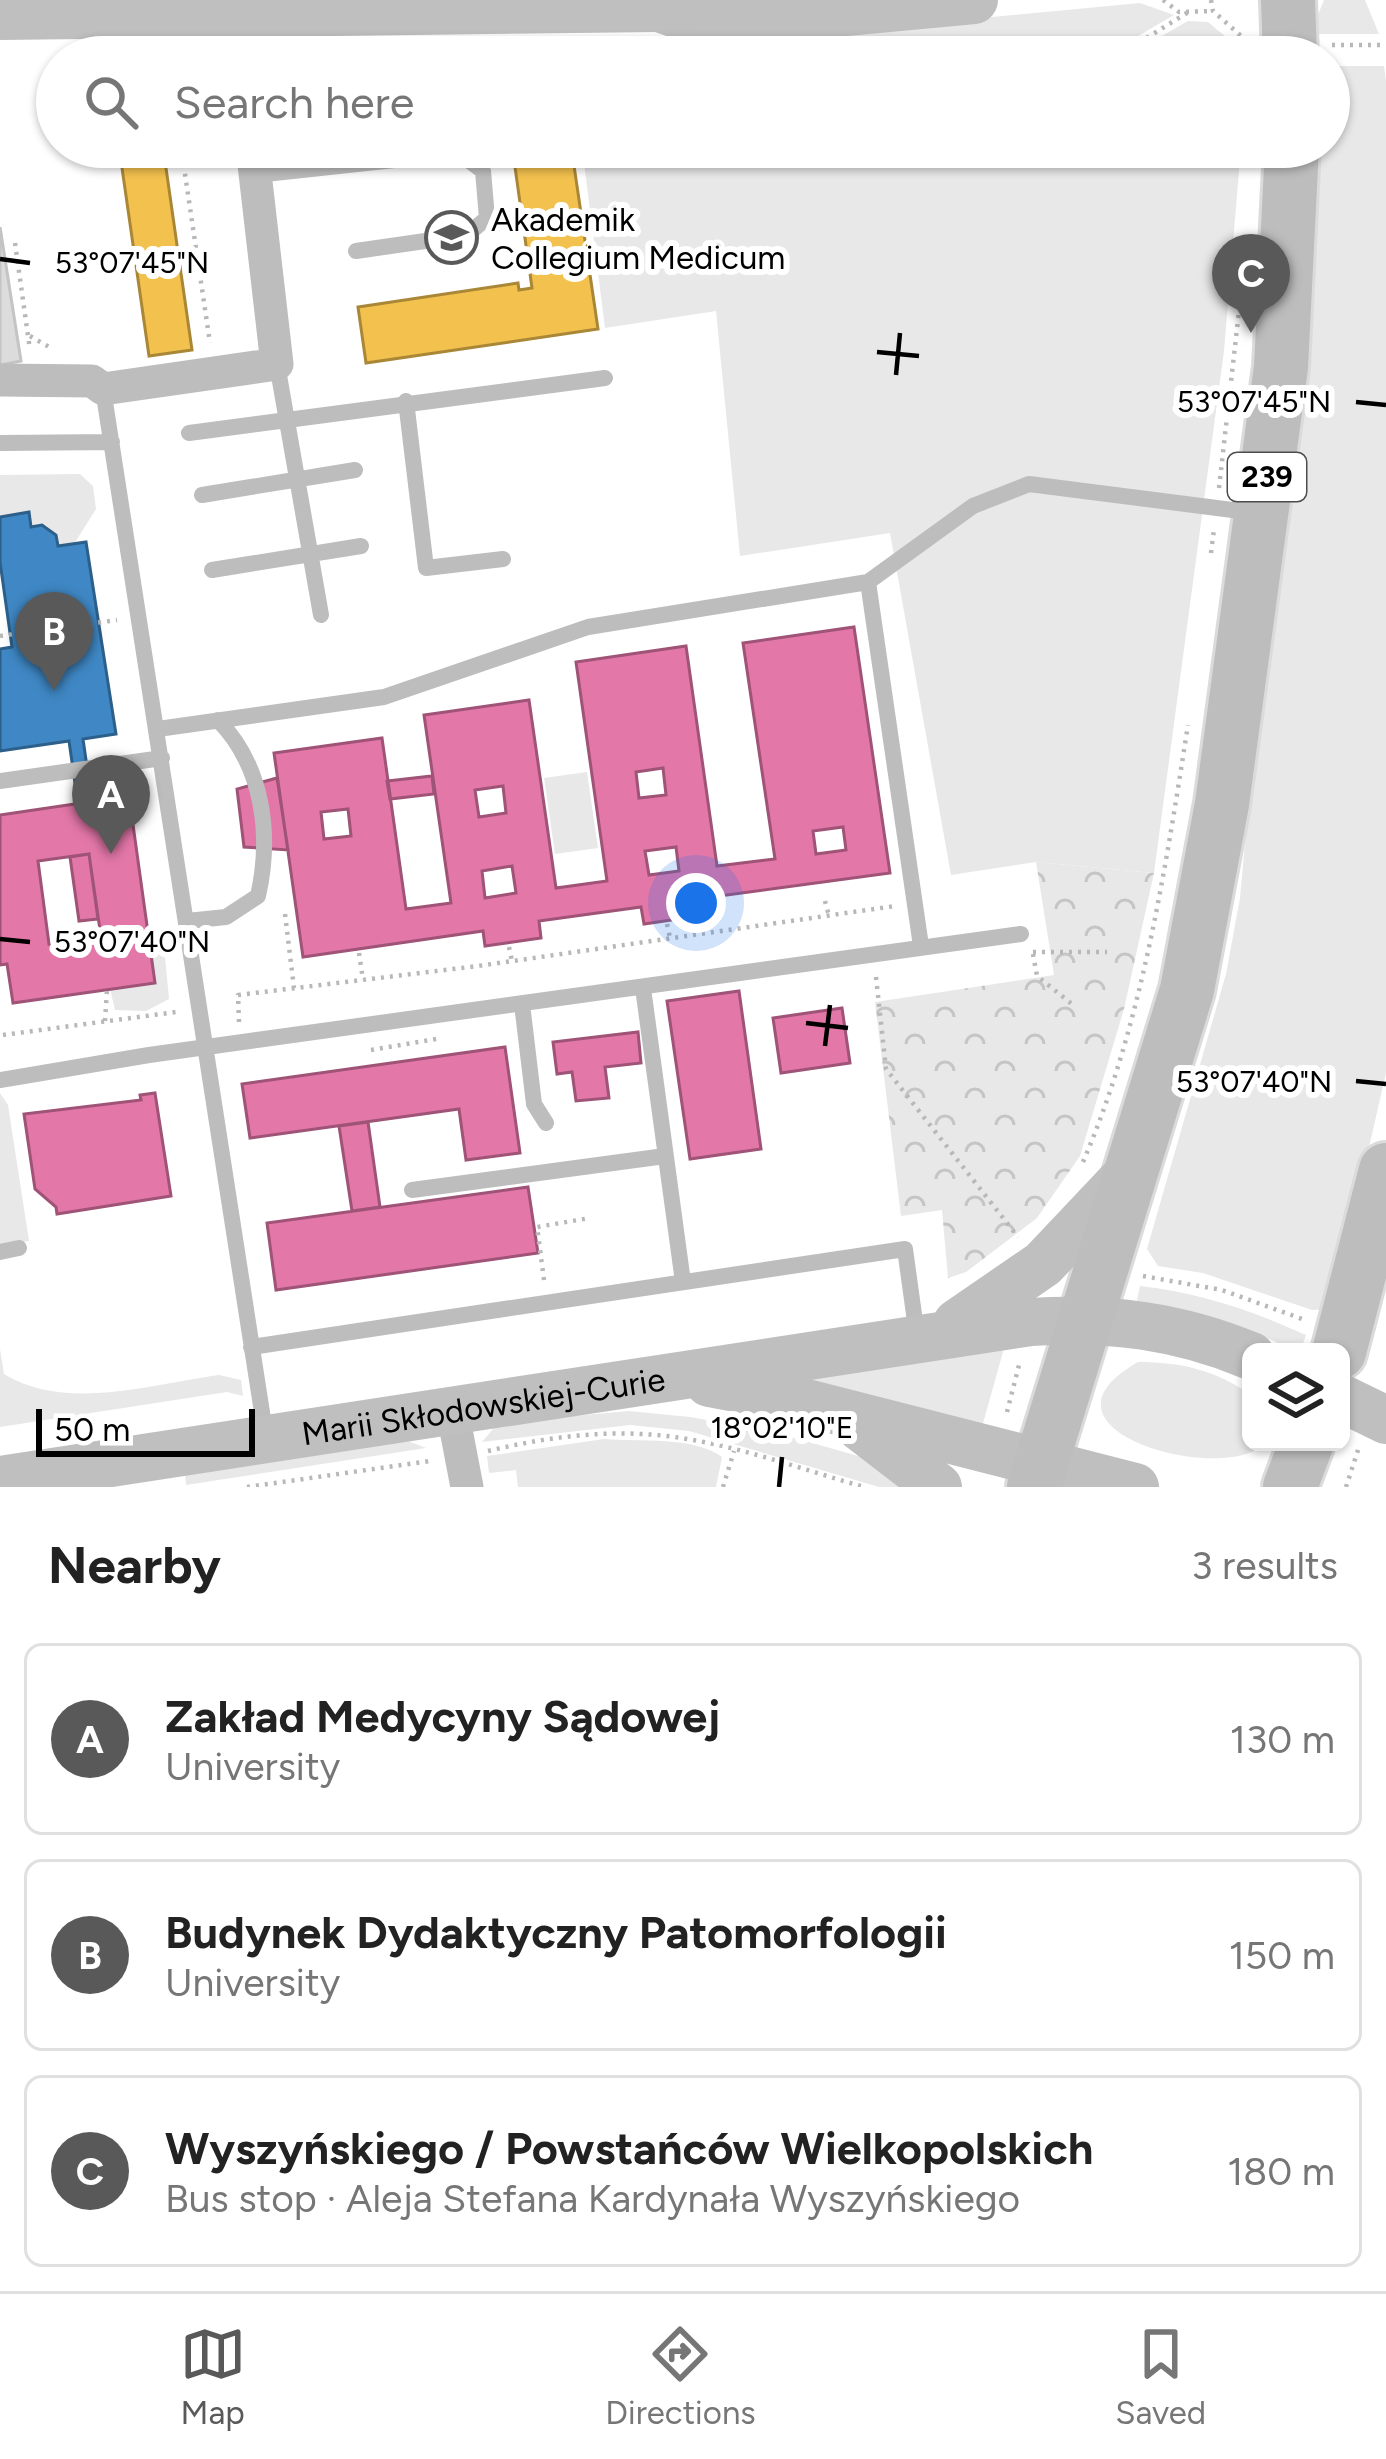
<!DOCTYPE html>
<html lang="en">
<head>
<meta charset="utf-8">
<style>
	body { margin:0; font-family:Figtree,sans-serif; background:#f6f6f6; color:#222 }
	.controls { position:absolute; right:36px; bottom:36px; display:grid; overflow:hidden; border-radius:18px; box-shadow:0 3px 9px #0004 }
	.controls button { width:108px; height:108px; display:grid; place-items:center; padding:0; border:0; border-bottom:3px solid #e0e0e0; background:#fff; color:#222; font:60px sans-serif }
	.scale { position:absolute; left:36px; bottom:30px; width:219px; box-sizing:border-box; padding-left:12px; border:6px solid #000; border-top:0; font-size:33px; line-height:42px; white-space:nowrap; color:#000; -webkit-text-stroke:9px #fff; paint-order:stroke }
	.you { position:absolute; left:696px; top:903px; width:42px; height:42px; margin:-30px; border:9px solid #fff; border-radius:50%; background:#1a73e8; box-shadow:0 0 0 18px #1a73e833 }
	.badge { display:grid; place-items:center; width:78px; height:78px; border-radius:50%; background:#595959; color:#fff; font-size:39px; font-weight:700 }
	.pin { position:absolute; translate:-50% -99px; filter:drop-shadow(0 3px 6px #0008) }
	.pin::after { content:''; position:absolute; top:63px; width:42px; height:36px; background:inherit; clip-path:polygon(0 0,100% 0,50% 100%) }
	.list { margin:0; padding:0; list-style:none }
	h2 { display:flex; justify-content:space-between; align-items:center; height:156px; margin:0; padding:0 48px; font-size:51px }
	h2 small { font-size:39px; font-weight:400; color:#767676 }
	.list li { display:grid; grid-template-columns:78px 1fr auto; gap:36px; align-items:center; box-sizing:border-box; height:192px; margin:0 24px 24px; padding:0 24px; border:3px solid #e0e0e0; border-radius:18px }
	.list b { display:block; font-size:45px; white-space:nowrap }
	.list p { margin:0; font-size:39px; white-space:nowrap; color:#767676 }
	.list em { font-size:39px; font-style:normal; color:#767676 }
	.icon { flex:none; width:66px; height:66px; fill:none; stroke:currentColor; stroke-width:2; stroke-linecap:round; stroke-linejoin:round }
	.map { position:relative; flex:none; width:1386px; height:1487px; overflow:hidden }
	.search { position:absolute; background:#fff; box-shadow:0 3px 9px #0004; left:36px; right:36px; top:36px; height:132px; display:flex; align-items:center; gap:30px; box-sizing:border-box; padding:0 42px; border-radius:66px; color:#767676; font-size:45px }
	.sheet { height:804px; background:#fff }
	nav { display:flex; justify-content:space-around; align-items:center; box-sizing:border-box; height:168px; border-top:3px solid #e0e0e0; background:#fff; font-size:33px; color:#767676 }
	nav a { display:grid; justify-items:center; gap:6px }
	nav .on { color:#595959 }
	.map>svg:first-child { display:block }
	.grass { fill:#e8e8e8 }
	.forest { fill:url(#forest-crowns) }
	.homes { fill:#f2c14e; stroke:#a98737; stroke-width:3 }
	.schools { fill:#3f88c5; stroke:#2c5f8a; stroke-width:3 }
	.health { fill:#e377a8; stroke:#9f5376; stroke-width:3; fill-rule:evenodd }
	.building { fill:#dcdcdc; stroke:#c4c4c4; stroke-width:3 }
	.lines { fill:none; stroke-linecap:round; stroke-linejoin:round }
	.primary-casing { stroke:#dbdbdb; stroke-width:60 }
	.path { stroke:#b8b8b8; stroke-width:4.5; stroke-dasharray:3 6; stroke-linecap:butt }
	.lane { stroke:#bdbdbd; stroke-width:16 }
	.street { stroke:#bdbdbd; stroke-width:33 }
	.secondary { stroke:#bfbfbf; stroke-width:48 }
	.primary { stroke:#bdbdbd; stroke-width:54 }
	.ticks { fill:none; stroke:#000; stroke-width:4.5 }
	.labels { text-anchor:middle; stroke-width:12; stroke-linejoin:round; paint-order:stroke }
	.shield { fill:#fff; stroke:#4c4c4c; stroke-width:3 }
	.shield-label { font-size:30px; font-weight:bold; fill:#000 }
	.poi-label { font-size:33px; fill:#000; stroke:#fff; text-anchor:start }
	.street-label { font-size:33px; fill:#000; stroke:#fff }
	.ticks-label { font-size:30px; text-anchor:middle; fill:#000; stroke:#fff; stroke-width:12; stroke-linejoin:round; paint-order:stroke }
</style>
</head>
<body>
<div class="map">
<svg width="1386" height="1487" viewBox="0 0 1386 1487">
	<defs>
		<pattern id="forest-crowns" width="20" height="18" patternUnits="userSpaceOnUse" patternTransform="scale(3)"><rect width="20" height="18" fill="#e8e8e8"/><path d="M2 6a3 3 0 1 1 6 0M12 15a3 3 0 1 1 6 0" fill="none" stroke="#c5c5c5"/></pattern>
	</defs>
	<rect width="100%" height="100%" fill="#fff"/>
	<path class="grass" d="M1324,0H1365L1379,34H1310Z
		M1140,3L1174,15L1102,57H729L727,42Z
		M1188,21L1208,22L1244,52L1245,57H1125Z
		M301,38L518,47L711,43L713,57H267L278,43Z
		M1329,66H1384L1386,81V1073L1332,1309L1312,1310L1203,1273L1158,1266L1147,1249L1226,974L1240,898L1308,147H1329Z
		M582,147H1241L1224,351L1154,873L1036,862L951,875L890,533L740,556L716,311L605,328Z
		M80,474L93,486L96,509L74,544L58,546L56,535L42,525L31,527L29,512L0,516V475Z
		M587,772L598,848L555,854L544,778Z
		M164,946L169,999L146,1011L115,1010L110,989L155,983L150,947Z
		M0,1093L8,1105L29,1241L0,1246Z
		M1140,1286C1200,1293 1251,1310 1306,1335L1300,1352L1264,1337L1136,1305Z
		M1006,1341L982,1427L794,1375Z
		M0,1349L4,1374C66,1412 152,1384 219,1375L241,1380L243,1396L227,1392L0,1427Z
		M1138,1362C1180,1362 1216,1370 1251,1395V1442H1264C1234,1487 1015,1432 1138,1362Z
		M629,1411L690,1417L774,1432L879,1462L909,1487H879L689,1431L630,1425L482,1442L498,1423Z
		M604,1439C639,1442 693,1436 722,1457L716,1487H518L516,1470L489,1473L487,1456Z
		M408,1441L426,1448L186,1485L185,1472Z"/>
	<path class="forest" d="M1036,862L1154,873L1124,1009L1080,1156L1037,1218L966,1272L948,1278L942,1210L901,1216L875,1002L1054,975Z"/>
	<path class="homes" d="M119,147H163L192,350L149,356Z
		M572,152L598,329L366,363L358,307L518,283L519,290L532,288L514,160Z"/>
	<path class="schools" d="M29,512L31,527L42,525L56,535L58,546L86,542L116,734L83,739L92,802L78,804L69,741L0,751V649L12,647L0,562V517Z"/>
	<path class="health" d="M854,627L890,873L697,899L699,916L644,924L641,907L539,921L541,938L485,946L483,931L303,957L274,753L382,738L406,909L451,903L424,715L529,700L556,888L607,881L576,662L686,646L717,866L775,859L743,643ZM663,768L666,795L639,798L636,772ZM503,786L506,813L479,817L475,790ZM348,809L351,836L324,839L321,812ZM843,827L846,850L816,854L813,831ZM676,847L679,871L649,875L645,851ZM512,866L516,893L485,898L482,871Z
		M432,776L434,794L390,799L387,781Z
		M277,778L288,850L244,847L237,789Z
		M129,796L155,983L13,1003L7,964L0,965V815ZM89,854L101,937L49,944L38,861Z
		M89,854L98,919L79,921L70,857Z
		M739,991L761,1149L690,1159L667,1001Z
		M842,1008L850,1063L781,1073L773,1018Z
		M638,1032L641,1063L605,1067L609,1098L576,1101L572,1072L557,1074L553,1042Z
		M505,1047L520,1153L466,1160L459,1109L250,1138L242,1084Z
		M155,1093L171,1196L57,1214L56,1207L35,1189L24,1114L141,1100L140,1095Z
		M368,1122L380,1207L352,1211L339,1126Z
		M528,1187L538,1253L276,1290L267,1223Z"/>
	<path class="building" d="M0,227L21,361L0,365Z"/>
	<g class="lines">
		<defs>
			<path id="primary" d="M1288,0L1290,57
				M1339,1352L1386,1170
				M1034,1487L1187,990L1222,804L1281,367L1292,147
				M1290,1487L1307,1442"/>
		</defs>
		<use href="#primary" class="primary-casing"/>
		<path class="path" d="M1163,0L1179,12L1213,11
			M1211,0L1213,11L1250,44
			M1332,45H1386
			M1116,57L1190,11
			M181,147L210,343
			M15,243L30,350
			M30,336L51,348
			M1219,488L1240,302
			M1211,553L1214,529
			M0,636L117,620
			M825,901L829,916
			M285,914L294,988
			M667,924L670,938
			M509,947L512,961
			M1033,952H1107
			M359,953L363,980
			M1033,954L1037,976L1072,1004
			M876,977L886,1069L1018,1237
			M105,1021L107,990
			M239,1022L238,995L478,966L895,906
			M3,1035L176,1012
			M371,1050L442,1038
			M1083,1162C1142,1025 1165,871 1188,725
			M1143,1276L1222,1290L1305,1320
			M544,1280L537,1227L590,1218
			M1007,1412L1019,1365
			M488,1451C555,1435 624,1427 693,1440C750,1450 808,1471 864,1487
			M247,1487L430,1461
			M723,1487L734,1451
			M1346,1487L1359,1447"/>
		<path class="lane" d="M256,175L459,153L483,171L487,218L467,235L356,251
			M277,364L321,615
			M103,389L266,1438
			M406,401L426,568L503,559
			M189,433L605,378
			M0,443L112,442
			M202,495L355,470
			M212,570L361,546
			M868,582L973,506L1029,484L1256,513
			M158,729L384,697L588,627L868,582L921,946
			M0,781L162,758
			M187,921L226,917L258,896C272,834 263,766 218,720
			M643,988L683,1282
			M522,1004L534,1104L546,1123
			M0,1080L149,1055L1021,934
			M412,1190L665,1156
			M0,1252L19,1248
			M251,1347L905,1249L917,1336"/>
		<path class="street" d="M228,14L236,57
			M0,380L92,381L103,389L277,364L252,147
			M452,1409L467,1487"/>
		<g class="secondary">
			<path d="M659,8L697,21L719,24L974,0"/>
			<path d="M0,16L659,8L694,0"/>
			<path d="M957,1323L1043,1264L1129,1173"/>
			<path d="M709,1383L783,1397L1135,1487"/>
			<path d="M1341,1398L1386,1420"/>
			<path d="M860,1427L938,1487"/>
			<path id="s1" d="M0,1480L1031,1322C1109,1317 1179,1326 1251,1356"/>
		</g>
		<use href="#primary" class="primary"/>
	</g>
	<path class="ticks" d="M0,259L30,263M877,352L919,356M896,375L900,333M1356,402L1386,405M0,939L30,942M806,1023L848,1028M825,1046L830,1005M1356,1081L1386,1084M779,1487L782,1457"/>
	<defs>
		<symbol id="university-ring" viewBox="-11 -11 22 22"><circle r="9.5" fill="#fff" stroke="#595959" stroke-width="1.5"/><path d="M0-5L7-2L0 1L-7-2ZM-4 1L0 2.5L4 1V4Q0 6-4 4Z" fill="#595959"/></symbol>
	</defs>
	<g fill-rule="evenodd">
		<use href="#university-ring" x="422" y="208" width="59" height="59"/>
	</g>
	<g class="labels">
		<rect class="shield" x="1228" y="453" width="78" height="48" rx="9"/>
		<g class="shield-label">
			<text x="1267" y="487">239</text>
		</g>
		<g class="poi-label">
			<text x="491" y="231">Akademik<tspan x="491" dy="38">Collegium Medicum</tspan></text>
		</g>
		<g class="street-label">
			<text dy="12" stroke="none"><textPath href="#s1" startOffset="489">Marii Skłodowskiej-Curie</textPath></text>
		</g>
	</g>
	<g class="ticks-label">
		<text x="132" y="273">53°07'45"N</text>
		<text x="1254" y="412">53°07'45"N</text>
		<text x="132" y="952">53°07'40"N</text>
		<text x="1254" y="1092">53°07'40"N</text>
		<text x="782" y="1438">18°02'10"E</text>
	</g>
</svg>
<div class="controls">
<button><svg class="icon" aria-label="layers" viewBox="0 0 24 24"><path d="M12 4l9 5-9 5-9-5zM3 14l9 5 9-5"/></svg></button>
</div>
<div class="scale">50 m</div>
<div class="you"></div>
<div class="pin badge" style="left:111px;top:854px">A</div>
<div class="pin badge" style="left:54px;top:691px">B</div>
<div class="pin badge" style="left:1251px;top:333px">C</div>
<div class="search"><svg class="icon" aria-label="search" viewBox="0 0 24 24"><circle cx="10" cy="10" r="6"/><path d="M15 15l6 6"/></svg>Search here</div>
</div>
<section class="sheet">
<h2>Nearby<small>3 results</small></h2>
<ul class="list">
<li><span class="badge">A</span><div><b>Zakład Medycyny Sądowej</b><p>University</p></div><em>130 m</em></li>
<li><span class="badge">B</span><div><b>Budynek Dydaktyczny Patomorfologii</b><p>University</p></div><em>150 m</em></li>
<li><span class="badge">C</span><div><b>Wyszyńskiego / Powstańców Wielkopolskich</b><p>Bus stop · Aleja Stefana Kardynała Wyszyńskiego</p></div><em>180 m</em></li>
</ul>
</section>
<nav>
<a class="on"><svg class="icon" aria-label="map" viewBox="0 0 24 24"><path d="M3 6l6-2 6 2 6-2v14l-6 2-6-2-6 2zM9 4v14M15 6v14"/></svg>Map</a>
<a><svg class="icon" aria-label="directions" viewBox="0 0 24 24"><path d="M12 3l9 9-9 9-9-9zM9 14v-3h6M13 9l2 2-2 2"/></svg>Directions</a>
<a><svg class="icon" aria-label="saved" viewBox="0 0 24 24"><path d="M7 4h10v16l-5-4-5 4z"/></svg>Saved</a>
</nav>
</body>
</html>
